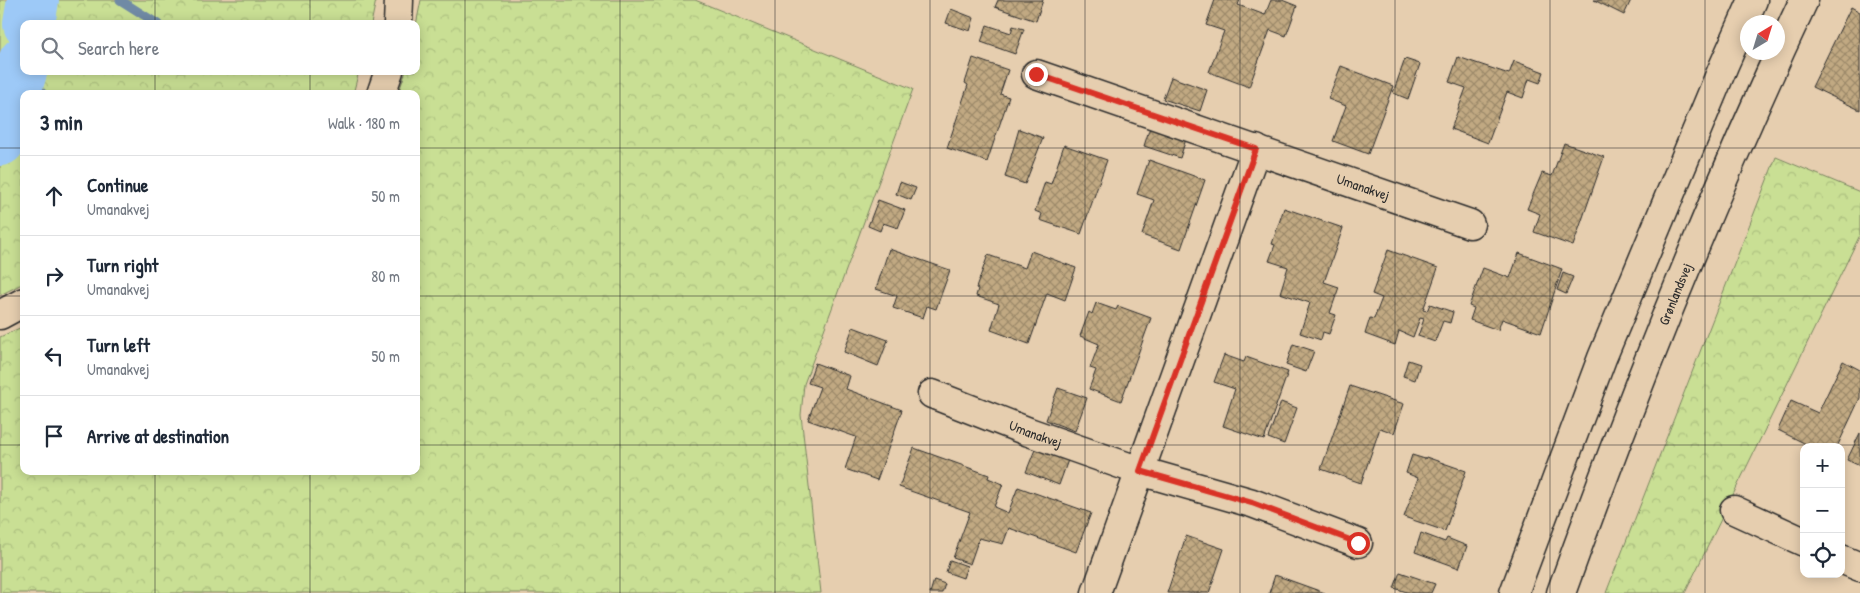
<!DOCTYPE html>
<html lang="en">
<head>
<meta charset="utf-8">
<style>
	body { margin:0; font-family:"Patrick Hand",sans-serif; background:#f6f6f7; color:#1f2937 }
	.controls { position:absolute; right:15px; bottom:15px; display:grid; overflow:hidden; border-radius:10px; box-shadow:0 2px 12px #0003 }
	.controls button { width:45px; height:45px; display:grid; place-items:center; padding:0; border:0; border-bottom:1px solid #e0e1e3; background:#fff; color:#1f2937; font:25px sans-serif }
	.compass { position:absolute; left:1740px; top:15px; width:45px; height:45px; border-radius:50%; background:#fff; box-shadow:0 2px 12px #0003; rotate:38deg }
	.stop { position:absolute; width:15px; height:15px; margin:-11px; border:4px solid #d93025; border-radius:50%; background:#fff }
	.stop.end { background:#d93025; border-color:#fff; box-shadow:0 1px 5px #0008 }
	.list { margin:0; padding:0; list-style:none }
	h2 { display:flex; justify-content:space-between; align-items:center; height:65px; margin:0; padding:0 20px; font-size:21px }
	h2 small { font-size:16px; font-weight:400; color:#747a83 }
	.list li { display:grid; grid-template-columns:32px 1fr auto; gap:15px; align-items:center; box-sizing:border-box; height:80px; padding:0 20px; border-top:1px solid #e0e1e3 }
	.list b { display:block; font-size:19px; white-space:nowrap }
	.list p { margin:0; font-size:16px; white-space:nowrap; color:#747a83 }
	.list em { font-size:16px; font-style:normal; color:#747a83 }
	.icon { flex:none; width:28px; height:28px; fill:none; stroke:currentColor; stroke-width:2; stroke-linecap:round; stroke-linejoin:round }
	.map { position:relative; flex:none; width:1860px; height:593px; overflow:hidden }
	.search { position:absolute; background:#fff; box-shadow:0 2px 12px #0003; left:20px; top:20px; width:400px; height:55px; display:flex; align-items:center; gap:12px; box-sizing:border-box; padding:0 18px; border-radius:10px; color:#747a83; font-size:19px }
	.panel { position:absolute; background:#fff; box-shadow:0 2px 12px #0003; left:20px; top:90px; width:400px; height:385px; border-radius:10px }
	.map>svg:first-child { display:block }
	.green { fill:#c9df94; stroke:#7a8560 }
	.forest { fill:url(#forest-crowns); stroke:#7a8560 }
	.lines { fill:none; stroke-linecap:round; stroke-linejoin:round }
	.stream { stroke:#6f8aa5; stroke-width:9 }
	.river { stroke:#9dc9f7; stroke-width:52 }
	.building { fill:url(#building-cross-hatch); stroke:#2b2b2b }
	.minor-casing { stroke:#2b2b2b; stroke-width:31 }
	.minor { stroke:#e6ceaf; stroke-width:28 }
	.route { stroke:#d93025; stroke-width:6 }
	.grid { fill:none; stroke:#2b2b2b; stroke-width:1; stroke-opacity:0.55 }
	.labels { text-anchor:middle; stroke-width:5; stroke-linejoin:round; paint-order:stroke }
	.street-label { font-size:14px; fill:#2b2b2b; stroke:#e6ceaf }
</style>
</head>
<body>
<div class="map">
<svg width="1860" height="593" viewBox="0 0 1860 593">
	<defs>
		<pattern id="forest-crowns" width="20" height="18" patternUnits="userSpaceOnUse" patternTransform="scale(1.25)"><rect width="20" height="18" fill="#c9df94"/><path d="M2 6a3 3 0 1 1 6 0M12 15a3 3 0 1 1 6 0" fill="none" stroke="#adc080"/></pattern>
		<pattern id="building-cross-hatch" width="8" height="8" patternUnits="userSpaceOnUse" patternTransform="scale(1.25)"><rect width="8" height="8" fill="#c1a982"/><path d="M0 0l8 8M0 8l8-8" fill="none" stroke="#9d8a6b"/></pattern>
	</defs>
	<rect width="100%" height="100%" fill="#e6ceaf"/>
	<filter id="ink" filterUnits="userSpaceOnUse"><feTurbulence type="fractalNoise" baseFrequency=".02" numOctaves="2"/><feDisplacementMap in="SourceGraphic" scale="10" xChannelSelector="R" yChannelSelector="G"/><feConvolveMatrix kernelMatrix="1 2 1 2 8 2 1 2 1" color-interpolation-filters="sRGB"/></filter>
	<g filter="url(#ink)">
		<path class="green" d="M0,0H15L9,55L0,67Z"/>
		<path class="forest" d="M15,0H376L371,24H24V71H359L353,94H24V283L0,295V67L9,55Z
			M421,0H695L913,89L804,384L801,415L821,593H0V337L24,326V471H416V94H398L406,71H416V25Z
			M1776,157L1860,192V235L1685,593H1606Z"/>
		<g class="lines">
			<path class="stream" d="M120,0L158,24
				M23,71L43,94"/>
			<path class="river" d="M29,24L33,0
				M0,140L24,62"/>
		</g>
		<path class="building" d="M998,0H1043L1036,21L995,7Z
			M1215,0H1240L1238,5L1265,15L1271,0H1282L1297,6L1286,36L1270,30L1249,87L1209,72L1224,31L1206,25Z
			M1594,0H1631L1624,15Z
			M1851,7L1860,12V110L1812,87Z
			M951,9L974,18L970,31L946,23Z
			M987,25L1011,33L1013,26L1024,29L1015,54L981,42Z
			M1458,57L1509,74L1514,61L1544,72L1540,83L1529,79L1523,98L1507,92L1488,143L1451,129L1466,88L1449,82Z
			M973,58L1008,70L1000,94L1009,97L987,162L947,148L968,85L965,83Z
			M1405,59L1420,64L1408,99L1393,93Z
			M1341,66L1393,86L1368,154L1333,141L1346,106L1328,99Z
			M1171,77L1207,90L1200,111L1163,99Z
			M1150,127L1186,139L1180,158L1144,146Z
			M1019,129L1043,138L1025,184L1005,177Z
			M1564,143L1604,157L1573,246L1534,232L1540,214L1527,209L1542,173L1552,176Z
			M1064,145L1107,160L1081,234L1040,220L1042,214L1035,211L1045,182L1051,184Z
			M1149,160L1205,180L1181,249L1142,235L1154,200L1137,194Z
			M900,182L916,188L911,200L896,194Z
			M878,200L905,210L898,228L883,223L880,231L868,226Z
			M1284,208L1343,228L1324,282L1339,287L1330,313L1336,315L1329,334L1323,332L1321,340L1300,333L1310,303L1280,293L1288,267L1269,261L1275,245L1272,244Z
			M889,249L950,270L936,309L927,306L923,318L893,308L897,296L876,289Z
			M1388,250L1438,268L1423,310L1427,311L1430,304L1453,312L1450,323L1443,321L1435,342L1418,336L1424,319L1420,318L1413,337L1399,331L1395,345L1365,334L1370,318L1374,319L1382,298L1372,294Z
			M1031,251L1076,268L1065,300L1047,293L1029,344L991,330L999,304L976,296L978,289L976,288L988,255L1025,268Z
			M1519,253L1562,269L1541,333L1502,319L1498,330L1470,320L1474,308L1469,306L1483,268L1510,278Z
			M1563,273L1573,277L1566,294L1557,290Z
			M1096,303L1116,310L1118,306L1151,318L1121,401L1089,389L1096,370L1090,368L1099,344L1080,336L1089,312L1092,314Z
			M853,327L888,340L878,366L844,352Z
			M1293,344L1314,351L1306,372L1286,365Z
			M1224,355L1244,362L1246,357L1288,372L1264,440L1223,426L1235,389L1214,382Z
			M1408,360L1420,364L1415,380L1403,376Z
			M1843,361L1860,370V398L1837,447H1812L1778,430L1791,401L1818,413Z
			M815,363L850,376L846,389L902,410L877,480L845,469L856,437L808,420L820,387L808,383Z
			M1350,386L1404,404L1394,433L1380,428L1361,483L1321,469Z
			M1058,388L1087,398L1075,431L1046,420Z
			M1281,402L1297,408L1284,444L1268,438Z
			M1860,433V466L1847,460Z
			M1036,447L1068,460L1059,485L1026,472Z
			M914,448L989,475L988,478L1003,484L994,507L1008,513L1018,487L1091,513L1076,552L1009,528L1003,544L979,538L970,564L953,558L970,512L899,487Z
			M1412,455L1425,459L1426,457L1466,471L1445,531L1404,517L1418,478L1406,473Z
			M1421,533L1445,542L1447,538L1467,546L1459,568L1415,552Z
			M1186,536L1224,549L1209,593H1167Z
			M950,560L967,566L963,578L946,572Z
			M1400,572L1435,584L1431,593H1410L1394,588Z
			M1275,575L1325,593H1269Z
			M934,580L945,584L942,593H930Z"/>
		<g class="lines">
			<defs>
				<g id="minor">
					<path d="M398,24L399,0"/>
					<path id="s1" d="M1036,74L1470,224"/>
					<path d="M381,94L389,71"/>
					<path d="M0,315L24,302"/>
					<path id="s2" d="M932,394L1029,432L1140,471L1252,503L1358,543"/>
					<path d="M1734,510L1804,542"/>
					<path d="M1841,559L1860,567"/>
					<path d="M1096,593L1256,149"/>
					<path d="M1514,593L1602,358L1724,65L1753,0"/>
					<path id="s3" d="M1561,593C1633,392 1713,193 1804,0"/>
				</g>
			</defs>
			<use href="#minor" class="minor-casing"/>
			<use href="#minor" class="minor"/>
		</g>
	</g>
	<g class="lines" filter="url(#ink)">
		<path class="route" d="M1036,74L1256,149L1140,471L1252,503L1358,543"/>
	</g>
	<path class="grid" d="M155,0V24M310,0V24M465,0V593M620,0V593M775,0V593M930,0V593M1085,0V593M1240,0V593M1395,0V593M1550,0V593M1705,0V593M155,71V94M310,71V94M0,148H24M416,148H1860M0,296H24M416,296H1860M0,445H24M416,445H1860M155,471V593M310,471V593"/>
	<g class="labels">
		<g class="street-label">
			<text dy="5" stroke="none"><textPath href="#s1" startOffset="346">Umanakvej</textPath></text>
			<text dy="5" stroke="none"><textPath href="#s3" startOffset="320">Grønlandsvej</textPath></text>
			<text dy="5" stroke="none"><textPath href="#s2" startOffset="111">Umanakvej</textPath></text>
		</g>
	</g>
</svg>
<div class="controls">
<button>+</button>
<button>−</button>
<button><svg class="icon" aria-label="locate" viewBox="0 0 24 24"><circle cx="12" cy="12" r="6"/><path d="M12 2v4M12 18v4M2 12h4M18 12h4"/></svg></button>
</div>
<svg class="compass" viewBox="-18 -18 36 36"><path d="M0-13l5 13h-10z" fill="#e53935"/><path d="M0 13l5-13h-10z" fill="#747a83"/></svg>
<div class="stop" style="left:1358px;top:543px"></div>
<div class="stop end" style="left:1036px;top:74px"></div>
<div class="search"><svg class="icon" aria-label="search" viewBox="0 0 24 24"><circle cx="10" cy="10" r="6"/><path d="M15 15l6 6"/></svg>Search here</div>
<section class="panel">
<h2>3 min<small>Walk · 180 m</small></h2>
<ul class="list">
<li><svg class="icon" aria-label="ahead" viewBox="0 0 24 24"><path d="M12 20V5M6 11l6-6 6 6"/></svg><div><b>Continue</b><p>Umanakvej</p></div><em>50 m</em></li>
<li><svg class="icon" aria-label="right" viewBox="0 0 24 24"><path d="M7 20v-9h11M14 6l5 5-5 5"/></svg><div><b>Turn right</b><p>Umanakvej</p></div><em>80 m</em></li>
<li><svg class="icon" aria-label="left" viewBox="0 0 24 24"><path d="M17 20v-9H6M10 6l-5 5 5 5"/></svg><div><b>Turn left</b><p>Umanakvej</p></div><em>50 m</em></li>
<li><svg class="icon" aria-label="arrive" viewBox="0 0 24 24"><path d="M6 21V4h12l-3 4 3 4H6"/></svg><div><b>Arrive at destination</b></div></li>
</ul>
</section>
</div>
</body>
</html>
